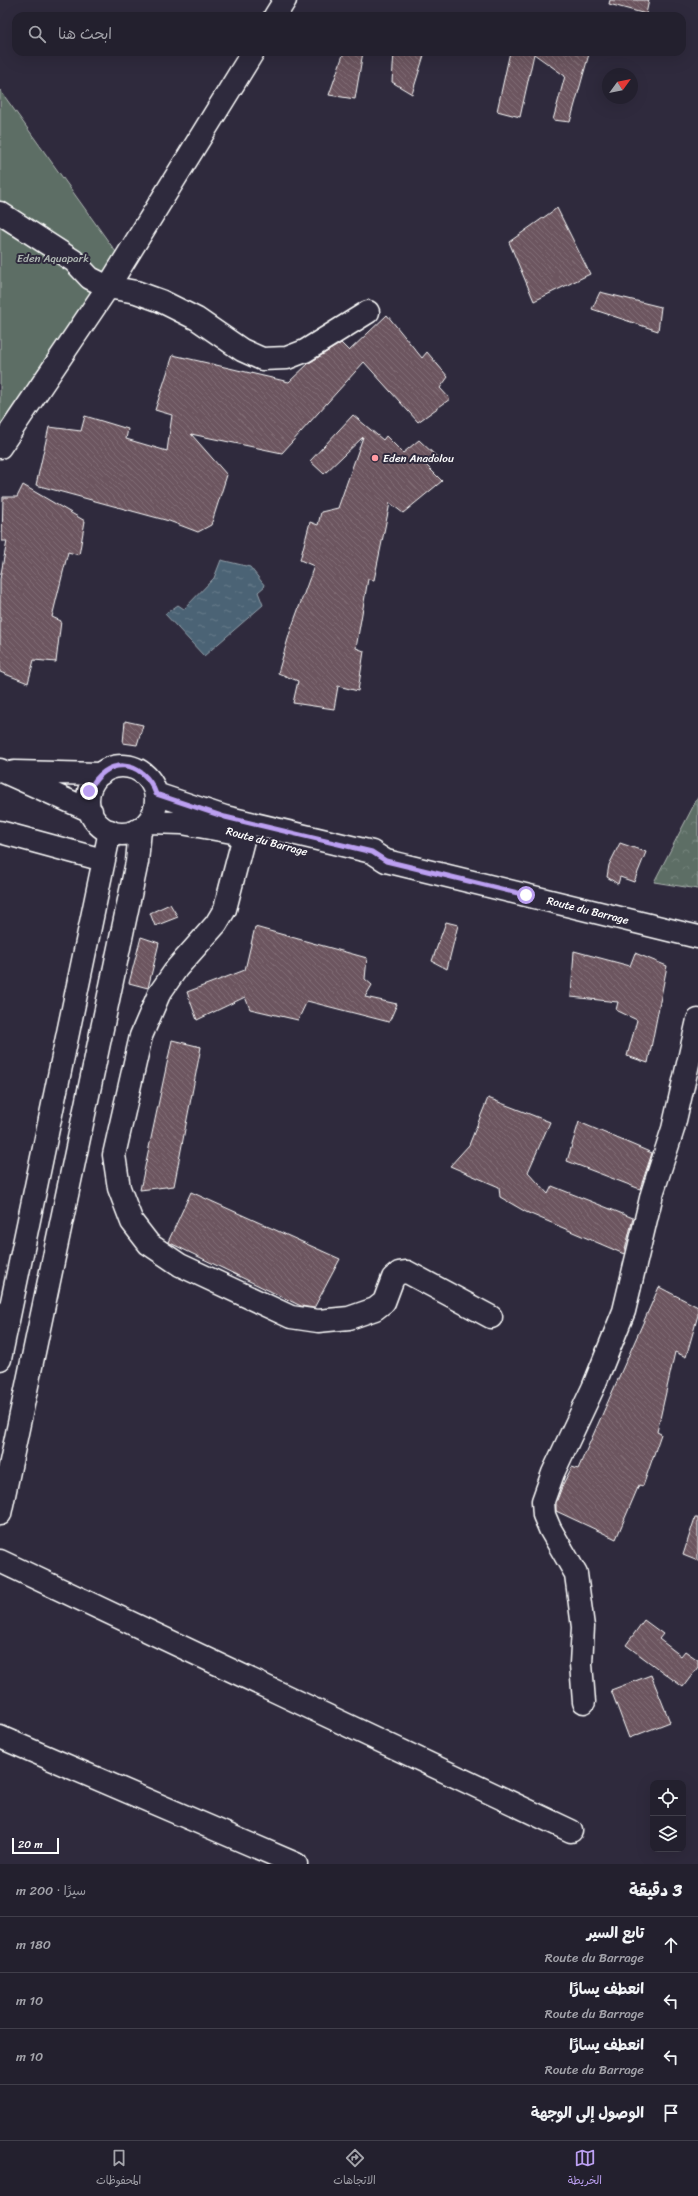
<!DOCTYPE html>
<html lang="ar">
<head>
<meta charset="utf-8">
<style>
	body { margin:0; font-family:Sriracha,"Playpen Sans Arabic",sans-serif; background:#2b2836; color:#f1f3f6; direction:rtl }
	.controls { position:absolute; right:12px; bottom:12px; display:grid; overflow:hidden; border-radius:8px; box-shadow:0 4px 16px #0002 }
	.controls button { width:36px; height:36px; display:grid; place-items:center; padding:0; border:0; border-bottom:1px solid #403e4a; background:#23202e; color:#f1f3f6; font:20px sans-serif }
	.compass { position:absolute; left:602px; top:68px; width:36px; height:36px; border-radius:50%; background:#23202e; box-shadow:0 4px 16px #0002; rotate:57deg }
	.scale { position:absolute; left:12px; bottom:10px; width:47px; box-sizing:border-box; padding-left:4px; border:2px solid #fff; border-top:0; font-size:11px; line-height:14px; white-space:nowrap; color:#fff; -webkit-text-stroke:3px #2f2a3d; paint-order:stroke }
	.stop { position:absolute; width:12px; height:12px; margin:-9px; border:3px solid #bca0f2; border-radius:50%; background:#fff }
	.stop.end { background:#bca0f2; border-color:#fff; box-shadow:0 1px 4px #0008 }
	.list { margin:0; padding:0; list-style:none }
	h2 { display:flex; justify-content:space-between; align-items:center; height:52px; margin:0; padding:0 16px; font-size:17px }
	h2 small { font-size:13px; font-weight:400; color:#a3a3aa }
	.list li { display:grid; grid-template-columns:26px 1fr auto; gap:12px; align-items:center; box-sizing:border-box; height:56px; padding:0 16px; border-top:1px solid #403e4a }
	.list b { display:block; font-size:15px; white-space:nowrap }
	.list p { margin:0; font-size:13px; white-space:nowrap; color:#a3a3aa }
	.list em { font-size:13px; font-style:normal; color:#a3a3aa }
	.icon { flex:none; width:22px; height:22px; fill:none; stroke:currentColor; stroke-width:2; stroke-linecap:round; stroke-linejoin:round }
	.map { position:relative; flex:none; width:698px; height:1864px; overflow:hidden; direction:ltr }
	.search { position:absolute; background:#23202e; box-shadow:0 4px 16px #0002; left:12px; right:12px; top:12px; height:44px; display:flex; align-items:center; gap:10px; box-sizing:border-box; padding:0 14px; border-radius:12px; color:#a3a3aa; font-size:15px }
	.sheet { height:276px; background:#23202e }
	nav { display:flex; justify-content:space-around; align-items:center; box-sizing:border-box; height:56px; border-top:1px solid #403e4a; background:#23202e; font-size:11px; color:#a3a3aa }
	nav a { display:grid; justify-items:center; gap:2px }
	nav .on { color:#bca0f2 }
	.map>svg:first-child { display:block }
	.forest { fill:url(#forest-crowns); stroke:#aeb6b2 }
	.park { fill:#5d6e65; stroke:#aeb6b2 }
	.water { fill:url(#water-ripples); stroke:#94a2ac }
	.building { fill:url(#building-back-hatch); stroke:#fff }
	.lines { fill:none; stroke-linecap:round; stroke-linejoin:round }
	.minor-casing { stroke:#fff; stroke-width:25 }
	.major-casing { stroke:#fff; stroke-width:25 }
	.minor { stroke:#2f2a3d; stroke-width:22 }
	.major { stroke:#2f2a3d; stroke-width:22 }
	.route { stroke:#bca0f2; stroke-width:5 }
	.poi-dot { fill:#ff9aa2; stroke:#2f2a3d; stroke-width:1.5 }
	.labels { text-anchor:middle; stroke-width:4; stroke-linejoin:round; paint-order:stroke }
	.park-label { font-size:11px; fill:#aeb6b2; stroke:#2f2a3d }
	.poi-label { font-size:11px; fill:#fff; stroke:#2f2a3d; text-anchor:start }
	.street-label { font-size:11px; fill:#fff; stroke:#2f2a3d }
</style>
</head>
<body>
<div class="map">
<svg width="698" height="1864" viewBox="0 0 698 1864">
	<defs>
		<pattern id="forest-crowns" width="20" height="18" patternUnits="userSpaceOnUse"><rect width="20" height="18" fill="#5d6e65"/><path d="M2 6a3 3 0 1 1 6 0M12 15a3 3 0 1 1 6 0" fill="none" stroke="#75847c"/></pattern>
		<pattern id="water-ripples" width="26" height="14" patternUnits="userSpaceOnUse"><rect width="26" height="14" fill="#4c6475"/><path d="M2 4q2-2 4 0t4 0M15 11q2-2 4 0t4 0" fill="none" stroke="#677b8a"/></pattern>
		<pattern id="building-back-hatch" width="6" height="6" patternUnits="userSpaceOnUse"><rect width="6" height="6" fill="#6c555e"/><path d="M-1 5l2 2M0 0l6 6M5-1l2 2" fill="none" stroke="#826e76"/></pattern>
	</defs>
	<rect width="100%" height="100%" fill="#2f2a3d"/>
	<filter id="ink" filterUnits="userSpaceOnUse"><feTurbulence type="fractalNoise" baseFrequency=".025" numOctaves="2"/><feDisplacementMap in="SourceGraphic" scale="8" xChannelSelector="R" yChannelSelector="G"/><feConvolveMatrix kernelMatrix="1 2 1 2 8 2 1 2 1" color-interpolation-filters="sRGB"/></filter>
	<g filter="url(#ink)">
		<path class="forest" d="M698,797V889L654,882Z"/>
		<path class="park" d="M0,90L118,255L0,436Z"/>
		<path class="water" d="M221,560L250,567L265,586L258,592L263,605L204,656L165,614L178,605L184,609L214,578Z"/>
		<path class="building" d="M610,0H649L646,14L609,4Z
			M344,52H363L355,99L329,95Z
			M394,52H425L412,94L392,82Z
			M510,52H580L589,54L570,122L553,120L565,76L534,54L520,117L497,111Z
			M557,208L590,274L534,301L509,242Z
			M600,292L661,307L658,331L592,309Z
			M387,315L422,358L427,352L448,377L440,388L450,399L418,422L364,362L282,453L191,434L227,475L211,525L198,532L169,521L36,485L49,427L81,431L85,416L128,429L126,439L167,451L172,415L155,410L173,355L289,382L309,363L341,343L349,351Z
			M353,415L383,440L386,436L403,453L419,440L437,457L426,465L442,481L403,513L390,503L374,580L368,579L356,648L364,651L358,691L338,686L334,709L293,703L298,681L278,673L290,632L314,566L300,560L310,522L318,525L321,512L338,508L363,437L324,474L310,461Z
			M23,485L85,521L79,555L68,552L52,617L61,621L56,662L34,660L28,683L0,672V579L7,541H2L3,497H17Z
			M125,721L143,725L137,745L123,743Z
			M620,843L646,852L634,882L620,877L618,884L607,877L609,865Z
			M170,904L178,917L155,926L150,913Z
			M446,922L458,925L447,969L432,961Z
			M255,927L367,958L365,979L372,985L365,997L397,1004L389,1022L307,1001L298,1020L250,1009L245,997L197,1020L187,992L245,970Z
			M141,937L159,943L148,988L129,983Z
			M574,951L630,966L635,953L667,966L648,1063L627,1056L637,1020L616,1010L618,1002L571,997Z
			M172,1040L201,1047L174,1186L140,1190Z
			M488,1098L550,1122L528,1172L548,1194L552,1186L633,1218L624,1254L526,1212L500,1197L499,1187L450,1166L469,1145Z
			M579,1122L652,1153L640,1189L567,1161Z
			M191,1192L340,1259L314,1308L301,1306L168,1242Z
			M659,1287L698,1307V1315L686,1357L675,1352L657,1432L661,1434L643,1486L639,1485L616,1539L556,1511V1503L563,1484L572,1467L578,1469Z
			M695,1518H698V1561L683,1555Z
			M644,1620L663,1634L659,1639L681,1656L685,1651L698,1660V1667L683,1687L626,1645Z
			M651,1675L670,1722L629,1738L611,1690Z"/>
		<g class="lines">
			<defs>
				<path id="minor" d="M275,16L285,0
					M0,213L74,261L90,278L108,287L136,292L161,301L197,319L242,350L262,359L287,358L305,351L368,312
					M0,447L108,287L253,52
					M0,832L103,860
					M244,836L225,909L216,924L177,968L159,994L141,1036L114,1155L119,1188L132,1222L149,1244L180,1265L291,1317L318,1321L349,1318L375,1309L384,1302L393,1278L399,1273L407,1272L491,1317
					M0,1359L110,831
					M0,1514L137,862L140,829
					M0,1561L571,1831
					M584,1702L581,1664L583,1627L576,1574L550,1529L544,1515L543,1501L553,1473L593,1388L624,1311L652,1194L673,1129L698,1020
					M0,1737L296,1864"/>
				<path id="major" d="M88 800a34 34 0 1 1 68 0a34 34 0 1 1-68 0Z
					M0,770L91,811
					M14,772L101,774
					M156,794L225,817L372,852L386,861L698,937
					M148,822L182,823L232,832"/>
			</defs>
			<use href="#minor" class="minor-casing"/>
			<use href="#major" class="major-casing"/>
			<use href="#minor" class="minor"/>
			<use href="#major" class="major"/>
		</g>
	</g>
	<g class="lines" filter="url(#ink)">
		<path class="route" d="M89,791C105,756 143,758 156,794L225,817L372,852L386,861L526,895"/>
	</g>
	<circle class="poi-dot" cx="375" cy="458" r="4"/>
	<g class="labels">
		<g class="park-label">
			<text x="53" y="262">Eden Aquapark</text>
		</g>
		<g class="poi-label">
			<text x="383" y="462">Eden Anadolou</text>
		</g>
		<g class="street-label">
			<text transform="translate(267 841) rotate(15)" y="4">Route du Barrage</text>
			<text transform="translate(588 910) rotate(14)" y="4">Route du Barrage</text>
		</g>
	</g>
</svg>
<div class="controls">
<button><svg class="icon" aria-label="locate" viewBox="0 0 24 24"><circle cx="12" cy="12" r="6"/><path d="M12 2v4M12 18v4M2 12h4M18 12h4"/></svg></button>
<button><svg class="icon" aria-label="layers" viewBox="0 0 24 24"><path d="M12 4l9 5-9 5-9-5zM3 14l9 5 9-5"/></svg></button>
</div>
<svg class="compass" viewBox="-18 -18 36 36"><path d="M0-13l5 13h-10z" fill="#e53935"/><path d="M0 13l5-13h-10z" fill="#a3a3aa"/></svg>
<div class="scale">20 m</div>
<div class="stop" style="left:526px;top:895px"></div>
<div class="stop end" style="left:89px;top:791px"></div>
<div class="search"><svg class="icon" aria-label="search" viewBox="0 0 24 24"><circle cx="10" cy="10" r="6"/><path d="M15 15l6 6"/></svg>ابحث هنا</div>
</div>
<section class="sheet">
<h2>3 دقيقة<small>سيرًا · 200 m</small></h2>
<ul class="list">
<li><svg class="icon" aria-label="ahead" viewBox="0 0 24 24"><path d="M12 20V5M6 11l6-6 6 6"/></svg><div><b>تابع السير</b><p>Route du Barrage</p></div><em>180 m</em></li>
<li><svg class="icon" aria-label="left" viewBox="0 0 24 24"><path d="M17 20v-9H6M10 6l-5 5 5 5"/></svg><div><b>انعطف يسارًا</b><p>Route du Barrage</p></div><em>10 m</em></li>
<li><svg class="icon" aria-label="left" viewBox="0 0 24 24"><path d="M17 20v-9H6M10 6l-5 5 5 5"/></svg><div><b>انعطف يسارًا</b><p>Route du Barrage</p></div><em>10 m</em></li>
<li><svg class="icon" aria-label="arrive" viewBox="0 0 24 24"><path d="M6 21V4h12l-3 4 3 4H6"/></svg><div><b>الوصول إلى الوجهة</b></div></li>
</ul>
</section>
<nav>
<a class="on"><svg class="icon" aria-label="map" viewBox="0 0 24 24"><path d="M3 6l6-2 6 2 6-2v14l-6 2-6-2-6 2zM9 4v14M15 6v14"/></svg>الخريطة</a>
<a><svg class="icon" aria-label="directions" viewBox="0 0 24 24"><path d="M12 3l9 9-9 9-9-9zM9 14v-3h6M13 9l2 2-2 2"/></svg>الاتجاهات</a>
<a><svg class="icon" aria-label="saved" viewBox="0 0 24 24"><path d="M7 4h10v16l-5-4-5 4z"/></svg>المحفوظات</a>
</nav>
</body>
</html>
